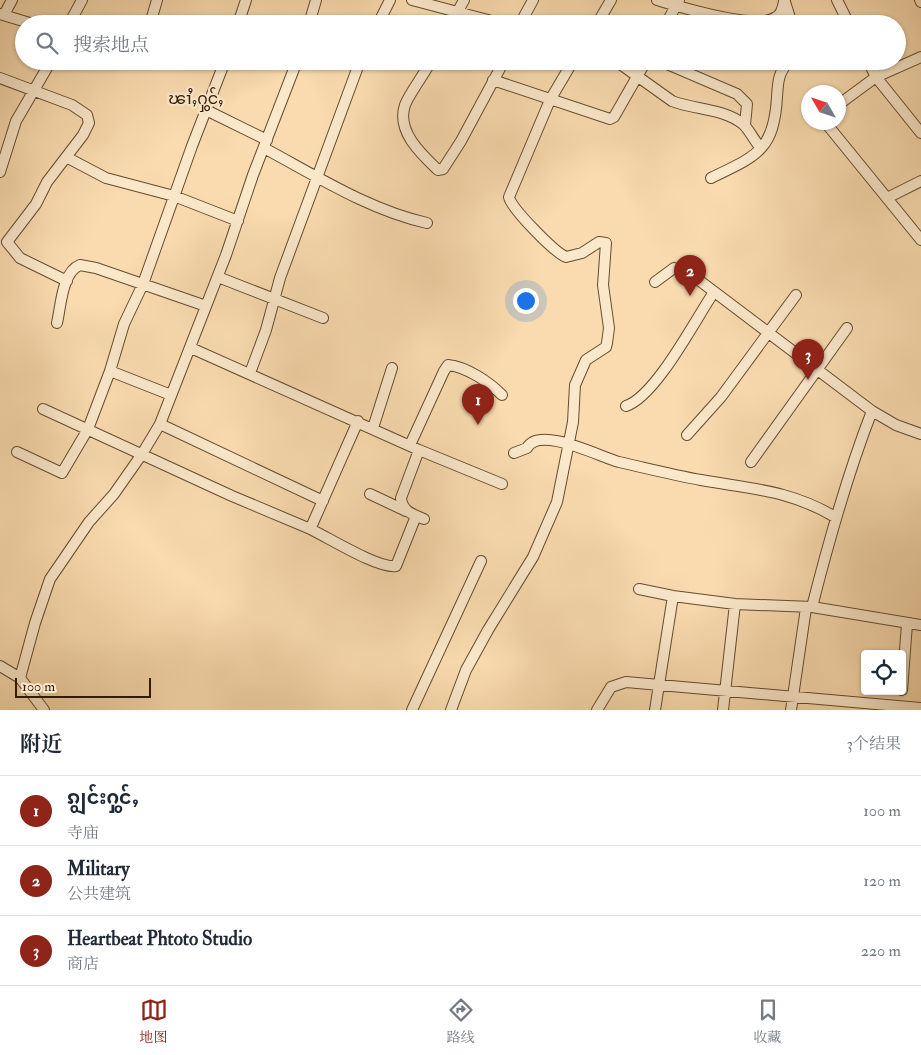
<!DOCTYPE html>
<html lang="zh">
<head>
<meta charset="utf-8">
<style>
	body { margin:0; font-family:"IM FELL Double Pica","Noto Serif SC","Noto Sans Myanmar",serif; background:#f2f2f3; color:#1f2937 }
	.controls { position:absolute; right:15px; bottom:15px; display:grid; overflow:hidden; border-radius:5px; box-shadow:0 1px 4px #0004 }
	.controls button { width:45px; height:45px; display:grid; place-items:center; padding:0; border:0; border-bottom:1px solid #e0e1e3; background:#fff; color:#1f2937; font:25px sans-serif }
	.compass { position:absolute; left:801px; top:85px; width:45px; height:45px; border-radius:50%; background:#fff; box-shadow:0 1px 4px #0004; rotate:309deg }
	.scale { position:absolute; left:15px; bottom:12px; width:136px; box-sizing:border-box; padding-left:5px; border:2px solid #331c04; border-top:0; font-size:14px; line-height:18px; white-space:nowrap; color:#331c04; -webkit-text-stroke:4px #fbe8cb; paint-order:stroke }
	.you { position:absolute; left:525px; top:300px; width:18px; height:18px; margin:-12px; border:4px solid #fff; border-radius:50%; background:#1a73e8; box-shadow:0 0 0 8px #1a73e833 }
	.badge { display:grid; place-items:center; width:32px; height:32px; border-radius:50%; background:#8f2418; color:#fff; font-size:16px; font-weight:700 }
	.pin { position:absolute; translate:-50% -41px; filter:drop-shadow(0 1px 2px #0008) }
	.pin::after { content:''; position:absolute; top:26px; width:18px; height:15px; background:inherit; clip-path:polygon(0 0,100% 0,50% 100%) }
	.list { margin:0; padding:0; list-style:none }
	h2 { display:flex; justify-content:space-between; align-items:center; height:65px; margin:0; padding:0 20px; font-size:21px }
	h2 small { font-size:16px; font-weight:400; color:#747a83 }
	.list li { display:grid; grid-template-columns:32px 1fr auto; gap:15px; align-items:center; box-sizing:border-box; height:70px; padding:0 20px; border-top:1px solid #e0e1e3 }
	.list b { display:block; font-size:19px; white-space:nowrap }
	.list p { margin:0; font-size:16px; white-space:nowrap; color:#747a83 }
	.list em { font-size:16px; font-style:normal; color:#747a83 }
	.icon { flex:none; width:28px; height:28px; fill:none; stroke:currentColor; stroke-width:2; stroke-linecap:round; stroke-linejoin:round }
	.map { position:relative; flex:none; width:921px; height:710px; overflow:hidden }
	.search { position:absolute; background:#fff; box-shadow:0 1px 4px #0004; left:15px; right:15px; top:15px; height:55px; display:flex; align-items:center; gap:12px; box-sizing:border-box; padding:0 18px; border-radius:28px; color:#747a83; font-size:19px }
	.sheet { height:275px; background:#fff }
	nav { display:flex; justify-content:space-around; align-items:center; box-sizing:border-box; height:70px; border-top:1px solid #e0e1e3; background:#fff; font-size:14px; color:#747a83 }
	nav a { display:grid; justify-items:center; gap:2px }
	nav .on { color:#8f2418 }
	.map>svg:first-child { display:block }
	.lines { fill:none; stroke-linecap:round; stroke-linejoin:round }
	.street-casing { stroke:#644c2f; stroke-width:12 }
	.street { stroke:#fbe8cb; stroke-width:10 }
	.labels { text-anchor:middle; stroke-width:4.5; stroke-linejoin:round; paint-order:stroke }
	.neighbourhood-label { font-size:16px; fill:#331c04; stroke:#fbe8cb }
</style>
</head>
<body>
<div class="map">
<svg width="921" height="710" viewBox="0 0 921 710">
	<rect width="100%" height="100%" fill="#f9dbaf"/>
	<filter id="stains"><feTurbulence type="fractalNoise" baseFrequency=".004" numOctaves="4"/><feColorMatrix values="0 0 0 0 .2 0 0 0 0 .09 0 0 0 0 .02 0 0 0 .5 -.17"/></filter>
	<radialGradient id="worn" r=".72"><stop offset=".6" stop-color="#630" stop-opacity="0"/><stop offset="1" stop-color="#630" stop-opacity=".3"/></radialGradient>
	<g class="lines">
		<defs>
			<path id="street" d="M412,0L503,24
				M657,0C681,7 756,31 776,17C782,14 783,7 784,1
				M837,0L849,24
				M920,0L921,2
				M785,2L792,24
				M0,14L33,24
				M4,15L12,0
				M69,24L82,0
				M150,24L157,0
				M238,24L246,0
				M309,24L316,0
				M378,24L390,0
				M451,24L464,0
				M520,24L533,0
				M597,24L611,0
				M666,24L679,0
				M431,61C425,73 409,94 405,105C396,131 421,154 438,170L443,169L461,141L504,61
				M616,61L672,101C695,110 723,108 743,124C749,129 754,141 761,148
				M660,61L737,94L747,104L745,125
				M868,61L876,77L921,133
				M0,78L72,105L87,115L89,123L83,135L47,182L36,204L7,242L20,258L67,281
				M493,80L610,119L614,117L646,61
				M838,105L876,77L921,57
				M206,110L267,140
				M825,122L921,240
				M264,148C316,176 369,210 427,223
				M66,157L106,178L174,196L238,221
				M0,172L16,121L51,61
				M711,178C756,156 774,151 777,97C778,82 778,73 789,61
				M887,198L921,181
				M218,277L323,318
				M655,282L674,268L700,281L872,411L896,425L921,434
				M57,323C61,306 62,272 80,265L96,268L206,306
				M191,348L419,450L502,484
				M110,371L171,395
				M250,373L266,330L280,278L360,61
				M626,406C656,396 695,320 714,292
				M43,409L232,496L308,528L312,525L358,421
				M160,424L323,501
				M373,428L392,368
				M687,435L721,397L796,295
				M410,445L444,371L448,365C467,367 489,382 502,395
				M419,450L401,498C402,511 412,514 424,519
				M17,452L62,473L88,429L110,371L124,324L143,284L192,146L225,61
				M514,453L527,448C539,425 600,457 619,462C646,468 673,475 701,480C751,489 790,490 835,517
				M751,462L847,328
				M370,494L406,511
				M308,528C328,537 378,569 396,566L416,516
				M639,589L673,596L735,604L812,607L921,625
				M812,607C829,540 847,475 872,411
				M0,666L20,678L44,710
				M20,678L35,623L50,579L89,522L114,494L142,454L160,424L226,255L253,175L297,61
				M902,690L907,624
				M412,710L481,561
				M451,710L466,670L488,630L533,557L557,502L573,422L575,385L586,360L606,347L607,343L609,328L603,285L606,243L599,242L582,253L566,257C554,252 511,208 509,197L550,100L573,61
				M597,710L611,687L626,682L921,708
				M655,710L673,596
				M723,710L735,604
				M791,710L806,608"/>
		</defs>
		<use href="#street" class="street-casing"/>
		<use href="#street" class="street"/>
	</g>
	<g class="labels">
		<g class="neighbourhood-label">
			<text x="196" y="104">ၽၢႆႇႁွင်ႇ</text>
		</g>
	</g>
	<rect width="100%" height="100%" filter="url(#stains)"/>
	<rect width="100%" height="100%" fill="url(#worn)"/>
</svg>
<div class="controls">
<button><svg class="icon" aria-label="locate" viewBox="0 0 24 24"><circle cx="12" cy="12" r="6"/><path d="M12 2v4M12 18v4M2 12h4M18 12h4"/></svg></button>
</div>
<svg class="compass" viewBox="-18 -18 36 36"><path d="M0-13l5 13h-10z" fill="#e53935"/><path d="M0 13l5-13h-10z" fill="#747a83"/></svg>
<div class="scale">100 m</div>
<div class="you"></div>
<div class="pin badge" style="left:478px;top:425px">1</div>
<div class="pin badge" style="left:690px;top:296px">2</div>
<div class="pin badge" style="left:808px;top:380px">3</div>
<div class="search"><svg class="icon" aria-label="search" viewBox="0 0 24 24"><circle cx="10" cy="10" r="6"/><path d="M15 15l6 6"/></svg>搜索地点</div>
</div>
<section class="sheet">
<h2>附近<small>3个结果</small></h2>
<ul class="list">
<li><span class="badge">1</span><div><b>ၵျွင်းႁွင်ႇ</b><p>寺庙</p></div><em>100 m</em></li>
<li><span class="badge">2</span><div><b>Military</b><p>公共建筑</p></div><em>120 m</em></li>
<li><span class="badge">3</span><div><b>Heartbeat Phtoto Studio</b><p>商店</p></div><em>220 m</em></li>
</ul>
</section>
<nav>
<a class="on"><svg class="icon" aria-label="map" viewBox="0 0 24 24"><path d="M3 6l6-2 6 2 6-2v14l-6 2-6-2-6 2zM9 4v14M15 6v14"/></svg>地图</a>
<a><svg class="icon" aria-label="directions" viewBox="0 0 24 24"><path d="M12 3l9 9-9 9-9-9zM9 14v-3h6M13 9l2 2-2 2"/></svg>路线</a>
<a><svg class="icon" aria-label="saved" viewBox="0 0 24 24"><path d="M7 4h10v16l-5-4-5 4z"/></svg>收藏</a>
</nav>
</body>
</html>
